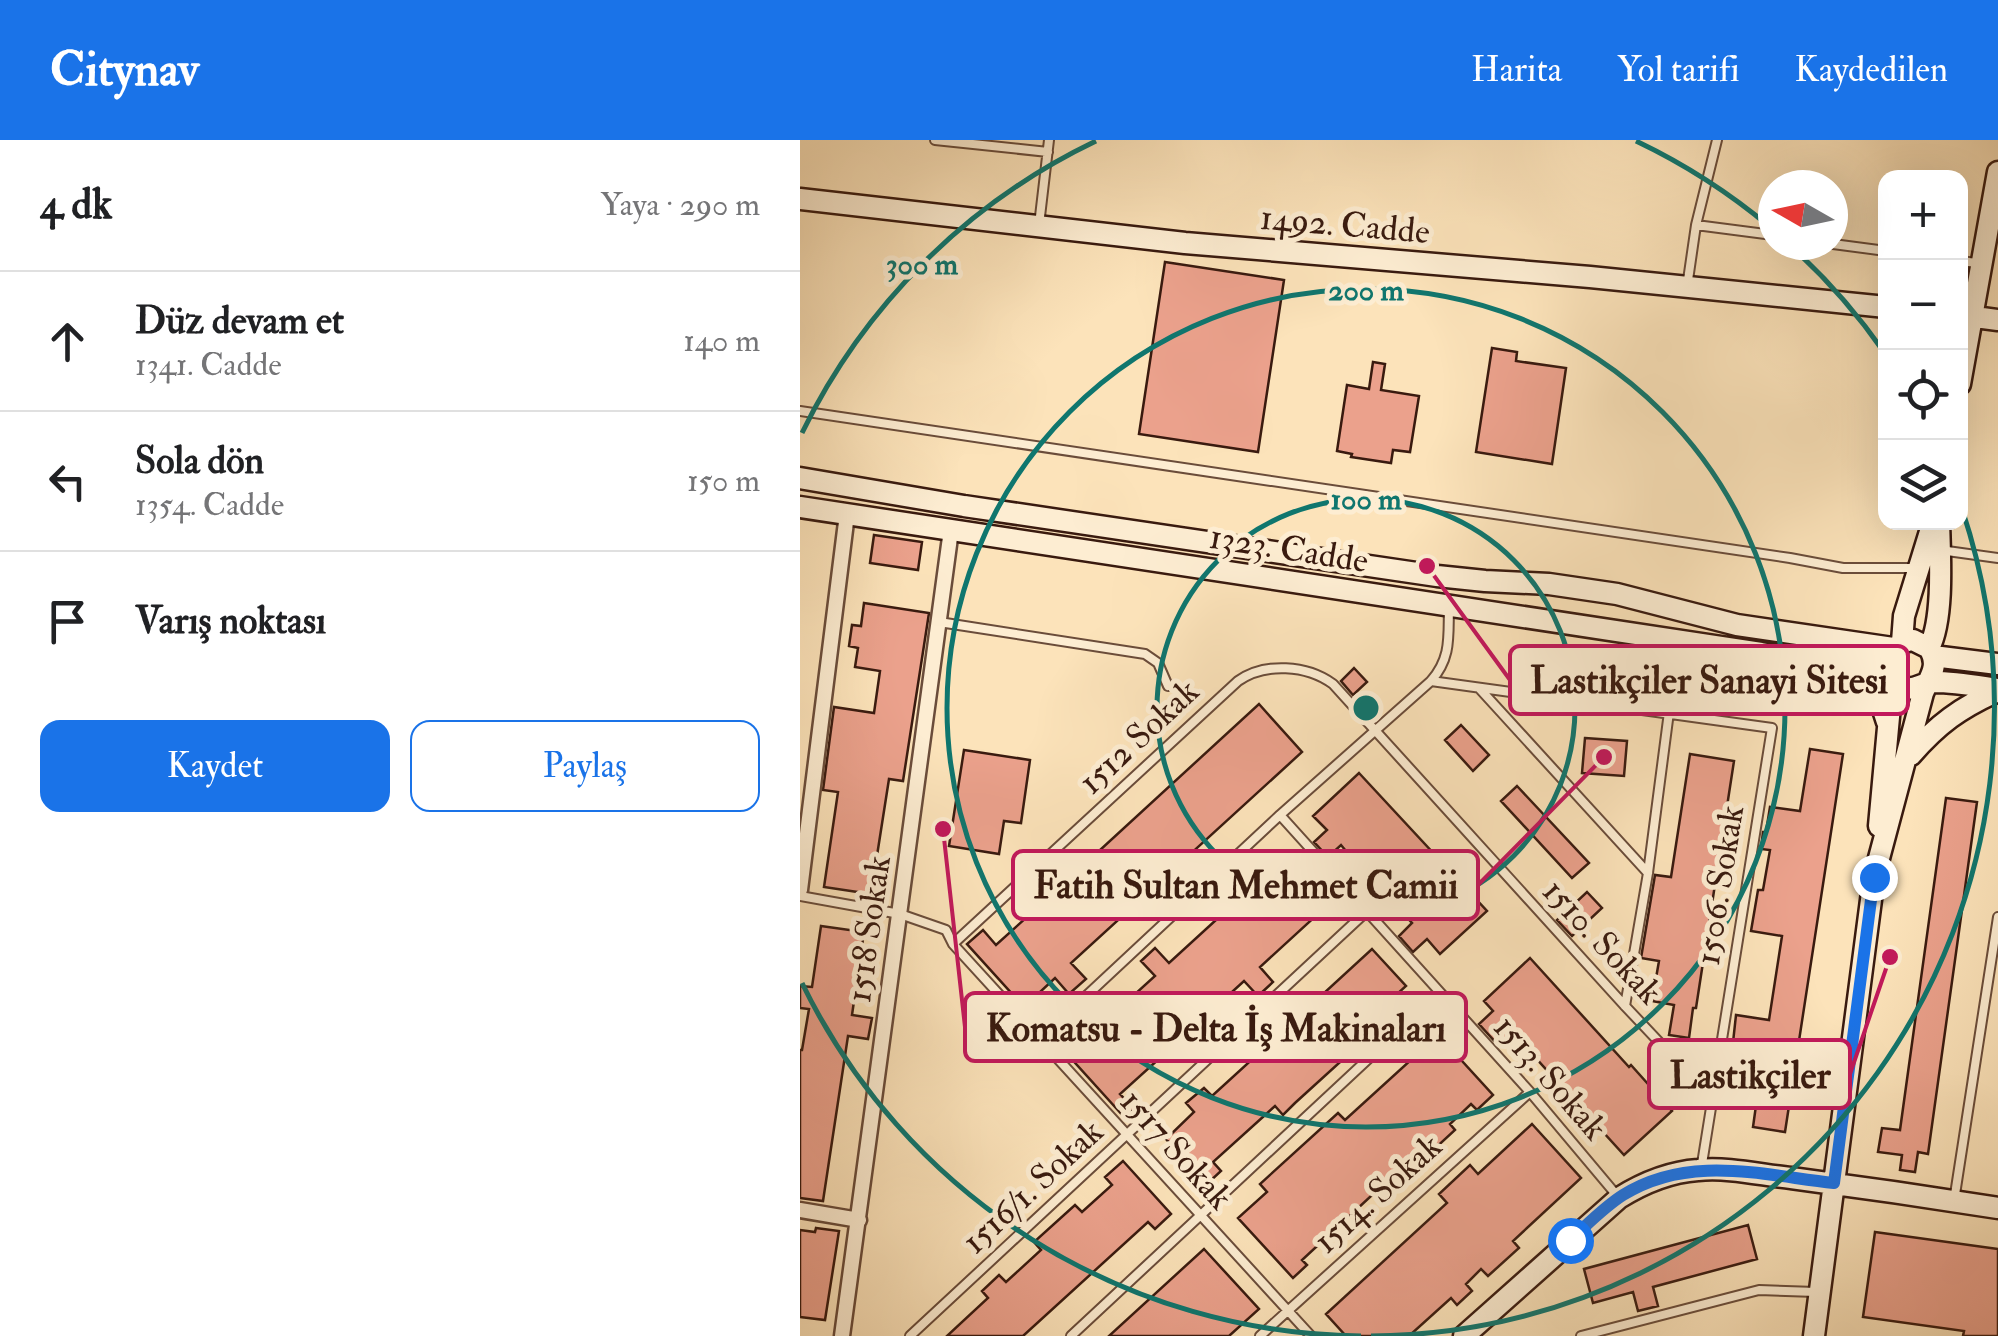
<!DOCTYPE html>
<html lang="tr">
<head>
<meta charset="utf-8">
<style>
	body { margin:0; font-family:"IM FELL Double Pica",serif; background:#f6f6f6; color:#202124 }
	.controls { position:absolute; right:30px; top:30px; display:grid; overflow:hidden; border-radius:20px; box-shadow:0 10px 40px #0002 }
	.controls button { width:90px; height:90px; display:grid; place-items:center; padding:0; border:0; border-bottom:2px solid #e0e0e0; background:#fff; color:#202124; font:50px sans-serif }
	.compass { position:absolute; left:958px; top:30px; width:90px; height:90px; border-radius:50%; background:#fff; box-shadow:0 10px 40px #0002; rotate:279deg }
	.stop { position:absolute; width:30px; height:30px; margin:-22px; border:8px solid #1a73e8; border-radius:50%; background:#fff }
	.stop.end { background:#1a73e8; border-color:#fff; box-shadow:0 2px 10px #0008 }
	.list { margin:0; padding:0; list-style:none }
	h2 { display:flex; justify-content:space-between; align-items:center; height:130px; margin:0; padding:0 40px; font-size:42px }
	h2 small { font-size:32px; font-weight:400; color:#757577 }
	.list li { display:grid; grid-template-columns:65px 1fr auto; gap:30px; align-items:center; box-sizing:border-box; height:140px; padding:0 40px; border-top:2px solid #e0e0e0 }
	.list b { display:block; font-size:38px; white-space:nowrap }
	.list p { margin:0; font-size:32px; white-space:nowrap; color:#757577 }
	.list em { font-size:32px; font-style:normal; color:#757577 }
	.actions { display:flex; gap:20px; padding:30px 40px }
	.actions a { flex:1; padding:22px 0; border:2px solid #1a73e8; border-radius:20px; text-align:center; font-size:35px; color:#1a73e8 }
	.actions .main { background:#1a73e8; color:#fff }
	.icon { flex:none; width:55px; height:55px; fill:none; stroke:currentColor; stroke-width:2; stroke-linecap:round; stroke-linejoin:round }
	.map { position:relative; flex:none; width:1198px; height:1196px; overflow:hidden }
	header { display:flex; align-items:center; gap:60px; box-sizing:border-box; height:140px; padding:0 50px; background:#1a73e8; color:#fff }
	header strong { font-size:48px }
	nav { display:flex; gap:55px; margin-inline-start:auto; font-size:35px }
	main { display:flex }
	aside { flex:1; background:#fff }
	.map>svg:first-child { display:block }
	.building { fill:#eba18c; stroke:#391a0f; stroke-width:2.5 }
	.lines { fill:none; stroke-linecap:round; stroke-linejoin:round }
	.lane-casing { stroke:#6a4c3a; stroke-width:12 }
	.street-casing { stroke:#6a4c3a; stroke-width:19 }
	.secondary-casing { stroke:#391a0f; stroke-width:25 }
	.lane { stroke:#fdedd2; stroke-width:8 }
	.street { stroke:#fdedd2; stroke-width:14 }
	.secondary { stroke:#fdedd2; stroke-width:20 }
	.route { stroke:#1a73e8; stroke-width:12 }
	.ring { fill:none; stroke:#0f766e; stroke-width:5 }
	.labels { text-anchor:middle; stroke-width:10; stroke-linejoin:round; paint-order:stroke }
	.street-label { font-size:35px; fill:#391a0f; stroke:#fdedd2 }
	.centre { fill:#0f766e; stroke:#fdedd2; stroke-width:5 }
	.ring-label { font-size:30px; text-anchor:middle; font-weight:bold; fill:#0f766e; stroke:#fdedd2; stroke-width:10; stroke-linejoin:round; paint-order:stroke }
	.leader { fill:none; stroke:#c2185b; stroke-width:4 }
	.callout-dot { fill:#c2185b; stroke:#fdedd2; stroke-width:4 }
	.callout { fill:#fdedd2; stroke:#c2185b; stroke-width:4 }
	.callout-label { font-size:38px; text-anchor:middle; font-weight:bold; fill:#391a0f }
</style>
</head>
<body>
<header>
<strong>Citynav</strong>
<nav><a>Harita</a><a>Yol tarifi</a><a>Kaydedilen</a></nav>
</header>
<main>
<aside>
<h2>4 dk<small>Yaya · 290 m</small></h2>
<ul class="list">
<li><svg class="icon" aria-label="ahead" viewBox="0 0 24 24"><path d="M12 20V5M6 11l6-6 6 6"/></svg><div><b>Düz devam et</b><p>1341. Cadde</p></div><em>140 m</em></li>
<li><svg class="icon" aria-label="left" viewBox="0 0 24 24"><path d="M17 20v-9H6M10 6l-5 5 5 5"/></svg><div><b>Sola dön</b><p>1354. Cadde</p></div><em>150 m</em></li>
<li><svg class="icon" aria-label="arrive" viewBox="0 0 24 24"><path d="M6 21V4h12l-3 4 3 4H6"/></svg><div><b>Varış noktası</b></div></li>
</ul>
<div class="actions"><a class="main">Kaydet</a><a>Paylaş</a></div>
</aside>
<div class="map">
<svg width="1198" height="1196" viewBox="0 0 1198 1196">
	<rect width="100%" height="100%" fill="#fce3ba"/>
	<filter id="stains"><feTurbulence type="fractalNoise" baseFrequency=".002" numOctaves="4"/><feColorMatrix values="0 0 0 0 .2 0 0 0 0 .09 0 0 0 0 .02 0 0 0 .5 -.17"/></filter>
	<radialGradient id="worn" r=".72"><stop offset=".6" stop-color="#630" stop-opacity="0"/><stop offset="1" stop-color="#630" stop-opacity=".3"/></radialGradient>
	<path class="building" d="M365,122L484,140L458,312L339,294Z
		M692,208L717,212L716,221L766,228L752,324L676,312Z
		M573,222L585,224L581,250L619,256L610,312L593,310L591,323L551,317L552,314L537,311L547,245L569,249Z
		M74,395L122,402L118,430L70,423Z
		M64,463L129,473L103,641L89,639L71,754L24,747L38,652L23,650L34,567L74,573L80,531L55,527L58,508L49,506L52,485L61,486Z
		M554,528L567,542L553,555L541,541Z
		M459,564L502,612L271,823L286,839L269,854L255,838L224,867L167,804L183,790L196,805L258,749L244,734L260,719L274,734Z
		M661,585L689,615L673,631L645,600Z
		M785,598L827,601L824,636L782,633Z
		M1010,609L1043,614L985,992L953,987L959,944L929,939L936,875L969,880L982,796L951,791L958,750H963L970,710L961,709L963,692H966L970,667L1000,671Z
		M164,610L230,620L221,683L204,681L199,714L149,706Z
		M890,614L934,621L896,868H893L889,898L869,895L874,865L852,861L859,821L841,818L855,735L871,737Z
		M559,633L687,771L640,814L627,799L613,812L599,796L612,783L584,753L571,765L543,733L555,722L541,705L528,717L514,702L527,690L513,676Z
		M717,646L789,723L772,738L701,661Z
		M1146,658L1177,662L1128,1014L1118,1012L1115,1032L1100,1030L1102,1015L1078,1012L1082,988L1100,990Z
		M487,715L530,763L460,827L473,842L458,856L444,841L397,884L411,899L396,913L382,898L320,954L334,969L325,978L268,915L355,836L341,821L355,808L369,823Z
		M787,752L802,768L772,796L757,780Z
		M21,786L64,792L52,875L72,878L68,899L48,896L23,1061L0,1058V910H2L9,869L0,868V846L12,847Z
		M572,809L606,846L552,895L560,904L495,963L483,975L475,966L413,1022L421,1031L407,1044L366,999L394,972L386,963L404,948L412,956L457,915L449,906L479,879L486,888Z
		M730,818L829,927L831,925L872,971L824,1015L712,892L698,905L679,884L693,871L684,861Z
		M631,887L693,955L677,970L671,964L650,984L655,990L591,1049L585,1043L502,1120L507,1125L493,1138L438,1078L467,1052L460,1044L538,973L545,980L623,909L616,902Z
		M732,984L781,1038L713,1101L719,1108L688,1136L681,1129L666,1144L672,1151L657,1165L651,1158L609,1196H546L526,1174L647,1063L639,1054L670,1025L678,1034Z
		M323,1021L371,1074L355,1089L348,1082L223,1196H147L188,1158L182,1151L199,1135L206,1142L241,1110L234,1102L275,1065L282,1072L312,1045L305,1037Z
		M948,1085L957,1119L853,1147L858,1166L838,1171L833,1152L793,1163L784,1129Z
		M16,1088L39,1091L25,1180L0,1177V1090L15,1092Z
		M1075,1092L1198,1109V1196H1163L1164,1191L1063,1177Z
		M404,1109L459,1169L429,1196H309Z"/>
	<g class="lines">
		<defs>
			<path id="lane" d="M135,0L248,12
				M239,85L249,0
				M896,85L973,95
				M1033,104L1086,111
				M1160,121L1177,123
				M887,147L896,85L917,0
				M0,271L990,418L1043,428H1118
				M1140,410L1198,418
				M139,482L345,514L358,523L368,546
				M631,541L972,588L901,1030
				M679,548L848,733
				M480,675L730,952L819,1058
				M0,756L100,774L146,790L153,804L511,1196
				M153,804L438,541C465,522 507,525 533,544L825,866L912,958
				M825,866L848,733L869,572
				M240,899L480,675L631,541C652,517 648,496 649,466
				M1154,1061L1198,777
				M110,1196L566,772
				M271,1196L639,853
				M460,1196L730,952
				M781,1196L959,1150L1016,1152"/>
			<path id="street" d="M0,750L47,374
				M0,1070L59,1080
				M42,1196L151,390"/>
			<path id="secondary" d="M0,59L385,103L790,137L1086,167
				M1160,175L1198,180
				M1160,244L1198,32
				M0,338L164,366L637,436L685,441L749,444L817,454L937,485L1093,508
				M0,367L961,513L1048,529L1087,531
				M1102,502L1104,476L1133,382
				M1129,508C1144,479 1140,416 1139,382
				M1133,516L1198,524
				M1048,529C1071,545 1079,555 1087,582
				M1111,615C1138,584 1160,568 1198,551
				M1079,686L1090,566L1097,545
				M664,1196L819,1058C843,1043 869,1032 898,1030C929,1027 961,1035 991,1038C1060,1047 1129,1057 1198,1068
				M1014,1196L1074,737L1123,553C1130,536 1140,526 1129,508L1113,500C1084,503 1075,540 1104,548C1116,551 1123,542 1134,542C1156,542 1177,546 1198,549"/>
		</defs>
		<use href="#lane" class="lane-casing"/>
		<use href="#street" class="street-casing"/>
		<use href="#secondary" class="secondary-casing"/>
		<use href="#lane" class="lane"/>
		<use href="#street" class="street"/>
		<use href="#secondary" class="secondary"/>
	</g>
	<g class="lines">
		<path class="route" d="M770,1100C787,1085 804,1067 823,1055C889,1014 961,1035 1034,1043L1074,737"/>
	</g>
	<g class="ring">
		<circle cx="566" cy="568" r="209"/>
		<circle cx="566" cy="568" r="419"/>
		<path d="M561 1196A628 628 0 0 1 2 843M2 293A628 628 0 0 1 296 1M836 1A628 628 0 0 1 970 87M994 109A628 628 0 0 1 1084 212M1162 369A628 628 0 0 1 571 1196"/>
	</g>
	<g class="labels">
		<g class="street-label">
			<text transform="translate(545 84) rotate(5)" y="12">1492. Cadde</text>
			<text transform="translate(489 408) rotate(9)" y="12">1323. Cadde</text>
			<text transform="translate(338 596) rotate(-43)" y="12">1512 Sokak</text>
			<text transform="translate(919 745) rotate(-81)" y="12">1506. Sokak</text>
			<text transform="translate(68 789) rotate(-82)" y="12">1518 Sokak</text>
			<text transform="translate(803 801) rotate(47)" y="12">1510. Sokak</text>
			<text transform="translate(751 937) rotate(49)" y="12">1513. Sokak</text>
			<text transform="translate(377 1009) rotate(48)" y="12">1517 Sokak</text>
			<text transform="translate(232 1046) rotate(-43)" y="12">1516/1. Sokak</text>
			<text transform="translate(577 1053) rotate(-42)" y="12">1514. Sokak</text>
		</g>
	</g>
	<circle cx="566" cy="568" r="15" class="centre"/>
	<g class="ring-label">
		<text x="122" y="134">300 m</text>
		<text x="566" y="160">200 m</text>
		<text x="566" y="369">100 m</text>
	</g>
	<path class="leader" d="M627 426L710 540M804 617L678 745M143 689L165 887M1090 817L1050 934"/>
	<g class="callout-dot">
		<circle cx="627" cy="426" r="10"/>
		<circle cx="804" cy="617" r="10"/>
		<circle cx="143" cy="689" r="10"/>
		<circle cx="1090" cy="817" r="10"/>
	</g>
	<g class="callout">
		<rect x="710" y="506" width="398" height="68" rx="10"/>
		<rect x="213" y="711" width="465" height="68" rx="10"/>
		<rect x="165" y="853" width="501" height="68" rx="10"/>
		<rect x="849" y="900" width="201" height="68" rx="10"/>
	</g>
	<g class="callout-label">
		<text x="909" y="553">Lastikçiler Sanayi Sitesi</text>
		<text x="446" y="758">Fatih Sultan Mehmet Camii</text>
		<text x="416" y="901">Komatsu - Delta İş Makinaları</text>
		<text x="950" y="948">Lastikçiler</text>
	</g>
	<rect width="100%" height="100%" filter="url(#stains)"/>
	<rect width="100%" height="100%" fill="url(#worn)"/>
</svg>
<div class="controls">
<button>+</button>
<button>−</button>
<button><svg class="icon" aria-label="locate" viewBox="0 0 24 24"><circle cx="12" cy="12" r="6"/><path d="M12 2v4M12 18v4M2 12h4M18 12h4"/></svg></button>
<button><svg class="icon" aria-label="layers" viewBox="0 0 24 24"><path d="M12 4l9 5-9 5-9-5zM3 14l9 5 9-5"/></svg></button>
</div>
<svg class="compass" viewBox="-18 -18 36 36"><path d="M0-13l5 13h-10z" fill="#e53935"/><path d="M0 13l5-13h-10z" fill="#757577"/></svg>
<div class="stop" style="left:770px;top:1100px"></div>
<div class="stop end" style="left:1074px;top:737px"></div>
</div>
</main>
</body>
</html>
